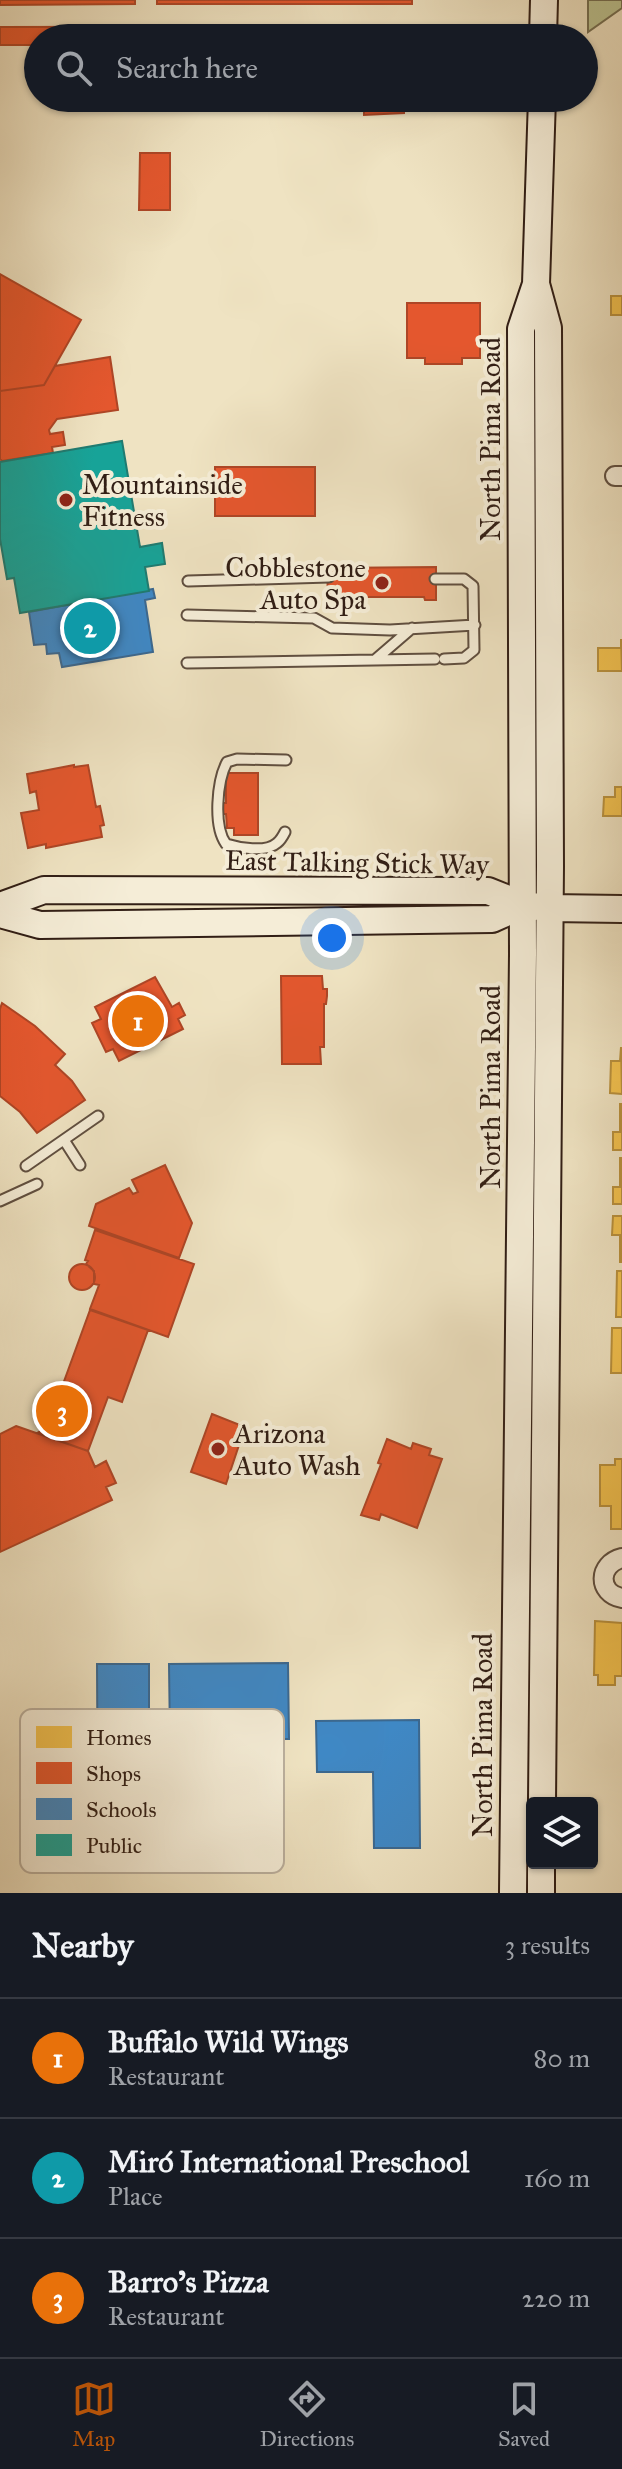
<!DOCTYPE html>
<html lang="en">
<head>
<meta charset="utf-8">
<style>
	body { margin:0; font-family:"IM FELL Great Primer",serif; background:#242831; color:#f1f3f6 }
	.controls { position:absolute; right:24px; bottom:24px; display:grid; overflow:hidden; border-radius:8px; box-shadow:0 2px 6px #0004 }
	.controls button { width:72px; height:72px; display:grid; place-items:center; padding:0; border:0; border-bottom:2px solid #363941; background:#171b24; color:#f1f3f6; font:40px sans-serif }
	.you { position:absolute; left:332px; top:938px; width:28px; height:28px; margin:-20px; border:6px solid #fff; border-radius:50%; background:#1a73e8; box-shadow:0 0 0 12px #1a73e833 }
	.badge { display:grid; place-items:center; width:52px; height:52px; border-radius:50%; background:#b45309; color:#fff; font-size:26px; font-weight:700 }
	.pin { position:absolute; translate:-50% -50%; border:4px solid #fff; box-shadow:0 2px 8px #0006 }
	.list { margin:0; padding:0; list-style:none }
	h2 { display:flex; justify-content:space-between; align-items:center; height:104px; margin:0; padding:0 32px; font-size:34px }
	h2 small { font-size:26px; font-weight:400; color:#9ea1a6 }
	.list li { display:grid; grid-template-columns:52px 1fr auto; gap:24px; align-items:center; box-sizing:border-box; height:120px; padding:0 32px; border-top:2px solid #363941 }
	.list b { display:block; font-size:30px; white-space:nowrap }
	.list p { margin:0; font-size:26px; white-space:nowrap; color:#9ea1a6 }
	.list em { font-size:26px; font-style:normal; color:#9ea1a6 }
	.icon { flex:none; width:44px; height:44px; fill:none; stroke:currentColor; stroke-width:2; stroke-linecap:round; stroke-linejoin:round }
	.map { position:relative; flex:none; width:622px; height:1893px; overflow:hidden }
	.search { position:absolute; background:#171b24; box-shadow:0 2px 6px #0004; left:24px; right:24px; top:24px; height:88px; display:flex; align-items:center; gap:20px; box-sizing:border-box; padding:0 28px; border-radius:44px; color:#9ea1a6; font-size:30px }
	.sheet { height:464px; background:#171b24 }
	nav { display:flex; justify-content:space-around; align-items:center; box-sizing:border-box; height:112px; border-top:2px solid #363941; background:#171b24; font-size:22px; color:#9ea1a6 }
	nav a { display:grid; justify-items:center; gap:4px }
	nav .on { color:#b45309 }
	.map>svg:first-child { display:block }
	.green { fill:#bcc391; stroke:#767053; stroke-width:2 }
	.homes { fill:#f2c14e; stroke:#b8903d; stroke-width:2 }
	.shops { fill:#e4572e; stroke:#ae4626; stroke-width:2 }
	.schools { fill:#3f88c5; stroke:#3b6890; stroke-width:2 }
	.public { fill:#17a398; stroke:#1f7b71; stroke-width:2 }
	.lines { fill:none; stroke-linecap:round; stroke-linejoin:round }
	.service-casing { stroke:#604f40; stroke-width:13 }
	.minor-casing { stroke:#604f40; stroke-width:22 }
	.secondary-casing { stroke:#311e15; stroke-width:30 }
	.service { stroke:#f5edd7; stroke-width:9 }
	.minor { stroke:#f5edd7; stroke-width:18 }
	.secondary { stroke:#f5edd7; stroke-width:26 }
	.poi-dot { fill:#8f2418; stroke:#f5edd7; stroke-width:3 }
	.labels { text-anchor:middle; stroke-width:8; stroke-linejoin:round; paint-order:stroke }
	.street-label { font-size:28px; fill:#311e15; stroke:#f5edd7 }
	.poi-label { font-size:28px; fill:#311e15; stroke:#f5edd7; text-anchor:start }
	.key { fill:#f5edd7; stroke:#baaf9d; stroke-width:2 }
	.key-label { font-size:22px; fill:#311e15 }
</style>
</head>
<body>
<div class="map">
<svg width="622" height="1893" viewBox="0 0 622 1893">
	<rect width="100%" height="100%" fill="#efe3c2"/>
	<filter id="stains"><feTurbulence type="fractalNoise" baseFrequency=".0025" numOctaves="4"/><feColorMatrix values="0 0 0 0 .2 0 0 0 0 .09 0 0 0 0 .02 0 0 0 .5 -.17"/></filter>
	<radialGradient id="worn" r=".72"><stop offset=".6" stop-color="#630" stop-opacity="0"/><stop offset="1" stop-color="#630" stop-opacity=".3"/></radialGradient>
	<path class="green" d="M588,0H622V8L588,32Z"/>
	<path class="homes" d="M611,296H622V315H611Z
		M621,639L622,671H598V648H621Z
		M615,787H622V816H603L604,797H615Z
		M621,1047L622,1094L610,1093L611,1061H620Z
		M620,1104H622V1150H613V1132H620Z
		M620,1158H622V1204H613V1187H620Z
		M613,1216H622V1262H620V1235H612Z
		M617,1271H622V1317H616Z
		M612,1328H622V1373H611Z
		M615,1459H622V1529H611V1506H600V1465H615Z
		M595,1621L622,1623V1676H615V1685H598V1675H594Z"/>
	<path class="shops" d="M0,0H135V4L0,5Z
		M157,0H412V4H157Z
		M435,26V38H38V45H0V27Z
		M364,98H404V113L364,115Z
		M140,153H170V210H139Z
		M0,274L81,320L44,385L0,391Z
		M407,303H480V358H462V364H425V358H407Z
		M110,357L118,410L57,419L49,430L50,434L63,432L65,445L52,447L53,453L2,461L0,459V391L44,385L55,366Z
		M215,467H315V516H215Z
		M436,567V600H425L424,597H328L327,568Z
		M74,765V767L88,765L96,807L100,806L104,825L100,826L102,837L46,848V844L28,848L21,813L39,810L36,791L30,793L27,774Z
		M226,773H258V835H234V828H227L226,814H223V803H226Z
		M281,976H322L323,989H327V996L326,1004H324V1047H320L321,1064H282Z
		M155,977L172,1007L179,1003L185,1015L178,1019L183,1029L119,1061L113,1049L106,1052L92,1023L101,1019L95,1007Z
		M2,1003L35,1026L65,1054L55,1065L72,1081L85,1100L37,1133L20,1112L0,1096V1009Z
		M165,1165L192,1223L179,1258L89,1226L96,1204L129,1188L133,1194L138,1192L132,1180Z
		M95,1230L194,1264L168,1337L90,1309L99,1285L94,1284V1271L86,1264L88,1261L85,1260Z
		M69 1277a13 13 0 1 1 26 0a13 13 0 1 1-26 0Z
		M90,1310L148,1330L122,1402L108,1397L88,1451L37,1433L47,1428Z
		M212,1414L245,1427L226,1484L191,1472Z
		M16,1426L88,1451L95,1467L106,1461L116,1483L106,1487L112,1500L0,1552V1434Z
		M387,1439L411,1449L413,1443L431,1449L429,1455L442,1459L417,1528L381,1514L379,1520L361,1515L381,1464L378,1463Z"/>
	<path class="schools" d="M153,589L155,598L145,600L153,652L62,667L59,653L47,654L46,644L34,645L29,612Z
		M288,1663L289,1739H170L169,1664Z
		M97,1664H149V1773H145V1800H149L150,1849L98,1850Z
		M419,1720L420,1848H374L373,1772H317L316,1721Z"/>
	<path class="public" d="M122,441L140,547L162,543L165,564L145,567L149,591L20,613L14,578L7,579L0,539V462Z"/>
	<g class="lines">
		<defs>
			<path id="service" d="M435,579H464L473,586L474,650L464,658L444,659
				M188,581L329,577
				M187,615L314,618L332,628L390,630L475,625
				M376,659L412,628
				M187,663L435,659
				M285,832C283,836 281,840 277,843C266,853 239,848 226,844C213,826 217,781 227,762L237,759L286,760
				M64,1140L80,1165
				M26,1166L98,1116
				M0,1201L37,1184"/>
			<path id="minor" d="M615,476H622
				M622,1558C598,1564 597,1593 622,1598"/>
			<path id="secondary" d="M543,38L544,0
				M536,284L548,328L550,866L542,1803
				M0,906L44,890L488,891L523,905L550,908L622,909
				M0,914L40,925L492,919L523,905
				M513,1893L523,954L521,329L536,284L542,98
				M541,1893V1863"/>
		</defs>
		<use href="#service" class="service-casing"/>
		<use href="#minor" class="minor-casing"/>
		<use href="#secondary" class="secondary-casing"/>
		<use href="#service" class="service"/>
		<use href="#minor" class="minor"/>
		<use href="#secondary" class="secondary"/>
	</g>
	<g class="poi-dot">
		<circle cx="66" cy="500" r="8"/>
		<circle cx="382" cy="583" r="8"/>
		<circle cx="218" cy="1449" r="8"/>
	</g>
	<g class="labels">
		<g class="street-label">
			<text transform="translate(490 439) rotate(-90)" y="10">North Pima Road</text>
			<text transform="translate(357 862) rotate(1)" y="10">East Talking Stick Way</text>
			<text transform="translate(490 1087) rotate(-90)" y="10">North Pima Road</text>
			<text transform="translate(482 1735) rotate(-90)" y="10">North Pima Road</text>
		</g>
		<g class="poi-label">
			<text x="82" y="494">Mountainside<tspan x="82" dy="32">Fitness</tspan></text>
			<text x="366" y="577" text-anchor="end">Cobblestone<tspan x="366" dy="32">Auto Spa</tspan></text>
			<text x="234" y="1443">Arizona<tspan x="234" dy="32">Auto Wash</tspan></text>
		</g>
	</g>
	<rect x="20" y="1709" width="264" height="164" rx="12" class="key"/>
	<rect x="36" y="1726" width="36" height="22" fill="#f2c14e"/>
	<rect x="36" y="1762" width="36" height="22" fill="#e4572e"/>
	<rect x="36" y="1798" width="36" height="22" fill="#3f88c5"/>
	<rect x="36" y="1834" width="36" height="22" fill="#17a398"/>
	<g class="key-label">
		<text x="86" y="1745">Homes</text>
		<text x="86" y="1781">Shops</text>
		<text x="86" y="1817">Schools</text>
		<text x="86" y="1853">Public</text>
	</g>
	<rect width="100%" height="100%" filter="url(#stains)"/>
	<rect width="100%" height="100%" fill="url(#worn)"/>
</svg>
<div class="controls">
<button><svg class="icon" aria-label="layers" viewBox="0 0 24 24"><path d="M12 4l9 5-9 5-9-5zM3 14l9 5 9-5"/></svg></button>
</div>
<div class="you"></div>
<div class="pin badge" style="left:138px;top:1021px;background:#e8710a">1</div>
<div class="pin badge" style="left:90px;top:628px;background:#0f9aa8">2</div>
<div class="pin badge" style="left:62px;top:1411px;background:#e8710a">3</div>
<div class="search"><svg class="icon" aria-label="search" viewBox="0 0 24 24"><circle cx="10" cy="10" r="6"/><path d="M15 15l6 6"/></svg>Search here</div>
</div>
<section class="sheet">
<h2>Nearby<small>3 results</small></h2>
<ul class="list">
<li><span class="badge" style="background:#e8710a">1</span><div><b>Buffalo Wild Wings</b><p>Restaurant</p></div><em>80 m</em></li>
<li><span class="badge" style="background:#0f9aa8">2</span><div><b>Miró International Preschool</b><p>Place</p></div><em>160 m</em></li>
<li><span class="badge" style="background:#e8710a">3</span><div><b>Barro's Pizza</b><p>Restaurant</p></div><em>220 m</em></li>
</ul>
</section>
<nav>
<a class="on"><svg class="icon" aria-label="map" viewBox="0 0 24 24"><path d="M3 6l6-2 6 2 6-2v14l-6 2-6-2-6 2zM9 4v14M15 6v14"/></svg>Map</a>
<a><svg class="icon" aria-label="directions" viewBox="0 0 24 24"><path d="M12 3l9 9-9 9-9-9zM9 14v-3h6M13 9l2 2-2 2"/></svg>Directions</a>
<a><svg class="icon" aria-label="saved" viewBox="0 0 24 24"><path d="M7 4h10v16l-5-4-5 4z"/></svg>Saved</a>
</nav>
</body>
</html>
